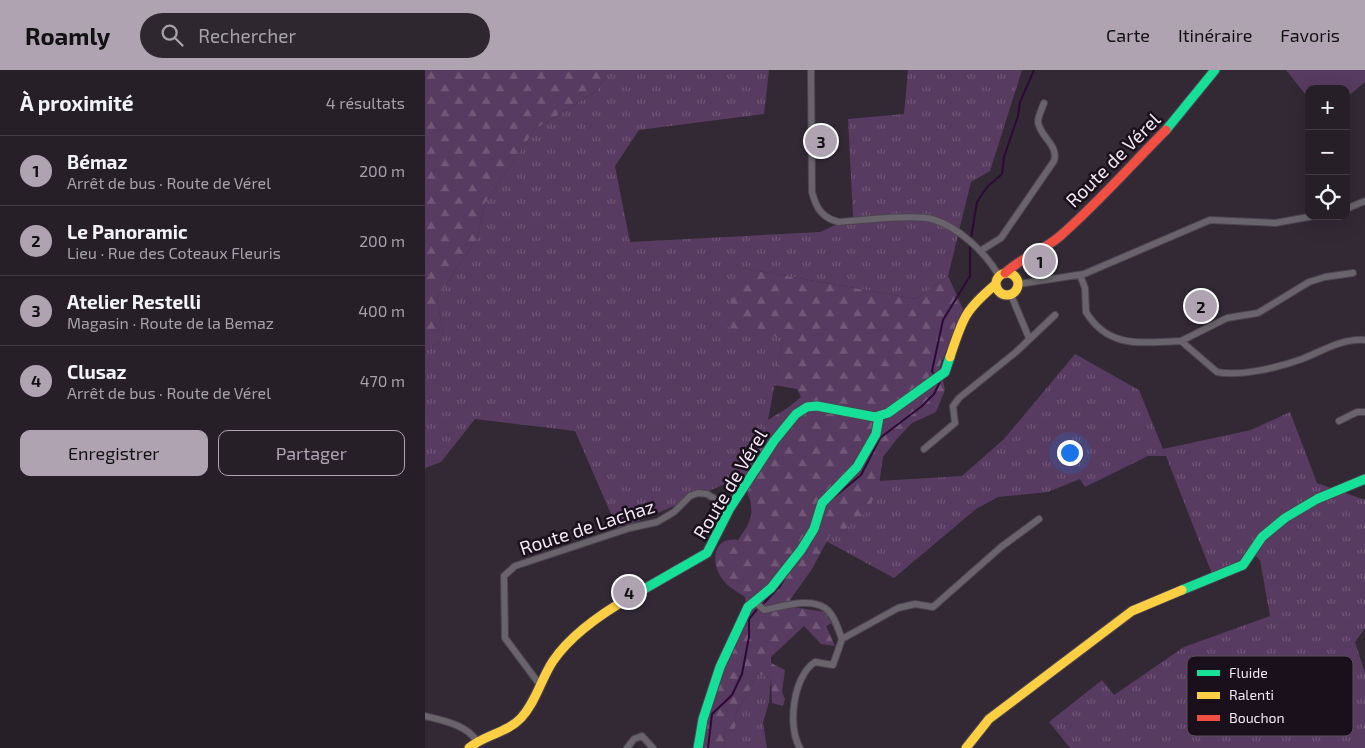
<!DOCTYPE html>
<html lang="fr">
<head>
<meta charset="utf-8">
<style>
	body { margin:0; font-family:"Exo 2",sans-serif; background:#2e2730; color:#f1f3f6 }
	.controls { position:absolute; right:15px; top:15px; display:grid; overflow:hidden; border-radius:10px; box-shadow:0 5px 20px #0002 }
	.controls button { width:45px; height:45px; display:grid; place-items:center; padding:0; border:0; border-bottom:1px solid #423d45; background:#261f28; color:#f1f3f6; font:25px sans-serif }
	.you { position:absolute; left:644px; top:382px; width:18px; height:18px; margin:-12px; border:4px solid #fff; border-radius:50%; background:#1a73e8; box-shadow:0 0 0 8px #1a73e833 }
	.badge { display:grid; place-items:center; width:32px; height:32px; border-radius:50%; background:#afa3b2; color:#111; font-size:16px; font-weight:700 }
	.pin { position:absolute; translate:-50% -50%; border:2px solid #fff; box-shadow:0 1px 5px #0006 }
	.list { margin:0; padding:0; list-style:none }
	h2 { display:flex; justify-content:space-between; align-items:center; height:65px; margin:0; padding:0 20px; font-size:21px }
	h2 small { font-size:16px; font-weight:400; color:#a4a2a8 }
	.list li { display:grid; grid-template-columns:32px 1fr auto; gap:15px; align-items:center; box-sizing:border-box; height:70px; padding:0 20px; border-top:1px solid #423d45 }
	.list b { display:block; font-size:19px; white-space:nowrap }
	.list p { margin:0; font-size:16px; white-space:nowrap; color:#a4a2a8 }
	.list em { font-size:16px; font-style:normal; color:#a4a2a8 }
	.actions { display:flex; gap:10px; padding:15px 20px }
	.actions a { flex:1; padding:11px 0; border:1px solid #afa3b2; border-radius:10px; text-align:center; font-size:18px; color:#afa3b2 }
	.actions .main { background:#afa3b2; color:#111 }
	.icon { flex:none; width:28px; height:28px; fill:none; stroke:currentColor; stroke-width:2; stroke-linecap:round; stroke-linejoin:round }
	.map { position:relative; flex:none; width:940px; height:678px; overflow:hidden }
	header { display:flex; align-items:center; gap:30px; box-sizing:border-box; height:70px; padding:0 25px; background:#afa3b2; color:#111 }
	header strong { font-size:24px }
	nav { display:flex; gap:28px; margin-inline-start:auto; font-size:18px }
	.search { width:350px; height:45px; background:#2e2730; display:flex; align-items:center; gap:12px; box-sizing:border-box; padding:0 18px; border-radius:28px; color:#a4a2a8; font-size:19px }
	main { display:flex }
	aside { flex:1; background:#261f28 }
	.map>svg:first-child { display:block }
	.grass { fill:url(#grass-tufts) }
	.forest { fill:url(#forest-firs) }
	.park { fill:#583b60 }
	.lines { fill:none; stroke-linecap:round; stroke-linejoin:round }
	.stream { stroke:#2e0938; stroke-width:2 }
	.street-casing { stroke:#4c444f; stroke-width:8 }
	.fast-casing { stroke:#4c444f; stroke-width:11 }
	.slow-casing { stroke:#4c444f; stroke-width:11 }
	.jam-casing { stroke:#4c444f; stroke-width:11 }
	.street { stroke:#69646b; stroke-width:6 }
	.fast { stroke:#16e098; stroke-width:9 }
	.slow { stroke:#ffcf43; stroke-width:9 }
	.jam { stroke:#f24e42; stroke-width:9 }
	.labels { text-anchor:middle; stroke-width:5; stroke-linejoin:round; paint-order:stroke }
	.street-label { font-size:19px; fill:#f2e5f5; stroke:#19101b }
	.key { fill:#19101b; stroke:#5a505c; stroke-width:1 }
	.key-label { font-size:14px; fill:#f2e5f5 }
</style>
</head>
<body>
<header>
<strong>Roamly</strong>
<div class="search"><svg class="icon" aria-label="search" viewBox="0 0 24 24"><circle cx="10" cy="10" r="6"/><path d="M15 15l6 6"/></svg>Rechercher</div>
<nav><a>Carte</a><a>Itinéraire</a><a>Favoris</a></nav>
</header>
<main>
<aside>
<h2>À proximité<small>4 résultats</small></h2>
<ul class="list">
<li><span class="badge">1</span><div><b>Bémaz</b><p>Arrêt de bus · Route de Vérel</p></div><em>200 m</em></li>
<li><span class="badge">2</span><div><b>Le Panoramic</b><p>Lieu · Rue des Coteaux Fleuris</p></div><em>200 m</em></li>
<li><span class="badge">3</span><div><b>Atelier Restelli</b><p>Magasin · Route de la Bemaz</p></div><em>400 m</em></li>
<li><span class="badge">4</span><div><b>Clusaz</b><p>Arrêt de bus · Route de Vérel</p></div><em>470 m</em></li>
</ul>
<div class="actions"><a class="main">Enregistrer</a><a>Partager</a></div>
</aside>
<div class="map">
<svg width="940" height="678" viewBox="0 0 940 678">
	<defs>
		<pattern id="grass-tufts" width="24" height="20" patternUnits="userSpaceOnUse" patternTransform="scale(1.25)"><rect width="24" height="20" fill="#583b60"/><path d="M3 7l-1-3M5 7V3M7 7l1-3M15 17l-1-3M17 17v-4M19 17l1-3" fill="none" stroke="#705777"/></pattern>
		<pattern id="forest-firs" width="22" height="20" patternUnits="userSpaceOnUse" patternTransform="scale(1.25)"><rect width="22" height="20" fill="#583b60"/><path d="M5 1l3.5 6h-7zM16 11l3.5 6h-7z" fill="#705777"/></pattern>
	</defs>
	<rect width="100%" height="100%" fill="#322935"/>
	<path class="grass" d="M183,0H344L339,44L214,60L190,96L205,172L395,162L428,147L423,49L479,44L483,0H597L565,101L546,112L523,206L491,229L317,198L358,268L343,350L314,398L316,407L193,460L150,361L50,349L16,392L0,398V282L19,268L12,228L52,168L60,133L110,59L172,21Z
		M650,284L714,320L738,379L826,360L865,342L892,413L940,430V558L930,572L940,603V678H645L624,652L677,610L689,625L759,577L845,546L835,490L831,486L787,504L741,386H723L660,417L655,409L623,422L573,427L551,439L469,508L401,471L410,456L453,411L537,406L579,369Z
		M333,603L346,608L344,632L338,653L342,678H300L299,660L311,653L309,647Z"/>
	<path class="forest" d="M0,0H183L172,21L110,59L60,133L52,168L12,228L19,268L0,282Z
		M317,198L491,229L523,206L538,239L515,296L520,320L511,342L487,353L471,370L458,387L454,415L443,441L419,460L410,456L387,499L365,530L368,537L400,542L407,553L401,556L410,576L396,574L379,556L346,587V593L360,600L357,622L360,629L358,636L347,633L346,608L333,603L309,647L311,653L309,661L299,660L300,678H277L278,659L296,604L322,545L320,527C313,522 303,517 298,510C285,494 287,466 313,470C317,464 323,456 325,449C331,433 317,414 314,399L343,350L364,337L376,327L372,319L349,315L358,268L298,256Z"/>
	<path class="park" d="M861,0H940V12L921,28V19H884V29Z"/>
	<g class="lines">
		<path class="stream" d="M546,168L552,132L562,117L577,104L579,87L593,46L595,32L609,0
			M510,306L507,301L518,250L545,206V175
			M409,427L436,405L455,368L497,336L509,324L515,312L513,310
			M337,535L355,516L362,504
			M283,678L287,644L307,625L317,604L324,567V549L333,538"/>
		<defs>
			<path id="street" d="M386,0L387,122C391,138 397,148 414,152C436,150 488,144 507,149C534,157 561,183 574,206
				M921,139L940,131
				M555,181L576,168L629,91C634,75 615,67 613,52C613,46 617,39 619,33
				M655,205L660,218L661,242C684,280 719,272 756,271L792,302C815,307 855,297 877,289C897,281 918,268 940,270
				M594,214L659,204L785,150L850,153L889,146
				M586,225L604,268
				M756,271L802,248L833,243L884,212L900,207L928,203
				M914,351L932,342H940
				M499,379L530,353L528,336L534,328L591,282L630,245
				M330,532L339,540C356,537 384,527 400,538C409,544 413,559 417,569L408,595L390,592C368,606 362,657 375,678
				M417,569L473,538L490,534L508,537L576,477L614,449
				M115,615L80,568L79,506L90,496L205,458L232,452L249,442L265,426L273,423L282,424L305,438
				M0,646C19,651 40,654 52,671
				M202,678L209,669L217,666L228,678"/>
			<path id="fast" d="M741,60L790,0
				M757,520L818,495L837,467L860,448L892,429L940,409
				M207,526L282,483L305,438L349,371L371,344L382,337L392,336L450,347L463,343L520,302L525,287
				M273,678L278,649L295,597L323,537L346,518L376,480L389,459L397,433L432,397L451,364L454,347"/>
			<path id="slow" d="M571 214a11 11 0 1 1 22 0a11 11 0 1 1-22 0Z
				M525,287C538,248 539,241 571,214
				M44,678C59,665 82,663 96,648C111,632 116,609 128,591C147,563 179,542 207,526
				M541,678L564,649L707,541L757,520"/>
			<path id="jam" d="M580,203C596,188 617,181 634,167C672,134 706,95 741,60"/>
		</defs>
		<use href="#street" class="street-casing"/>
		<use href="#fast" class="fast-casing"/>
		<use href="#slow" class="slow-casing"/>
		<use href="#jam" class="jam-casing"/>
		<use href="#street" class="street"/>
		<use href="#fast" class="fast"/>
		<use href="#slow" class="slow"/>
		<use href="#jam" class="jam"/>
	</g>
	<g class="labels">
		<g class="street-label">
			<text transform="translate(688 90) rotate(-45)" y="7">Route de Vérel</text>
			<text transform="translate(305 414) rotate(-59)" y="7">Route de Vérel</text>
			<text transform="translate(162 457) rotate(-18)" y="7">Route de Lachaz</text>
		</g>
	</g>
	<rect x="762" y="586" width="166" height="80" rx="8" class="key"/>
	<rect x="772" y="600" width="23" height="6" fill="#16e098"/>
	<rect x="772" y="622" width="23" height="7" fill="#ffcf43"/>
	<rect x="772" y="645" width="23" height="6" fill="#f24e42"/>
	<g class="key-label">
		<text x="804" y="608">Fluide</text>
		<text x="804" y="630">Ralenti</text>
		<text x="804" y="653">Bouchon</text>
	</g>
</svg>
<div class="controls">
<button>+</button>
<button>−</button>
<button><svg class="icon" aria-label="locate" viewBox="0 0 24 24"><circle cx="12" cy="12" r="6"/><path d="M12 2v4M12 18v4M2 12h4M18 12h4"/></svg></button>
</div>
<div class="you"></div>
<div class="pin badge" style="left:615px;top:191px">1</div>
<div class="pin badge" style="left:776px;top:236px">2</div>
<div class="pin badge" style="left:396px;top:71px">3</div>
<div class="pin badge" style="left:204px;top:522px">4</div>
</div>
</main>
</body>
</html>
